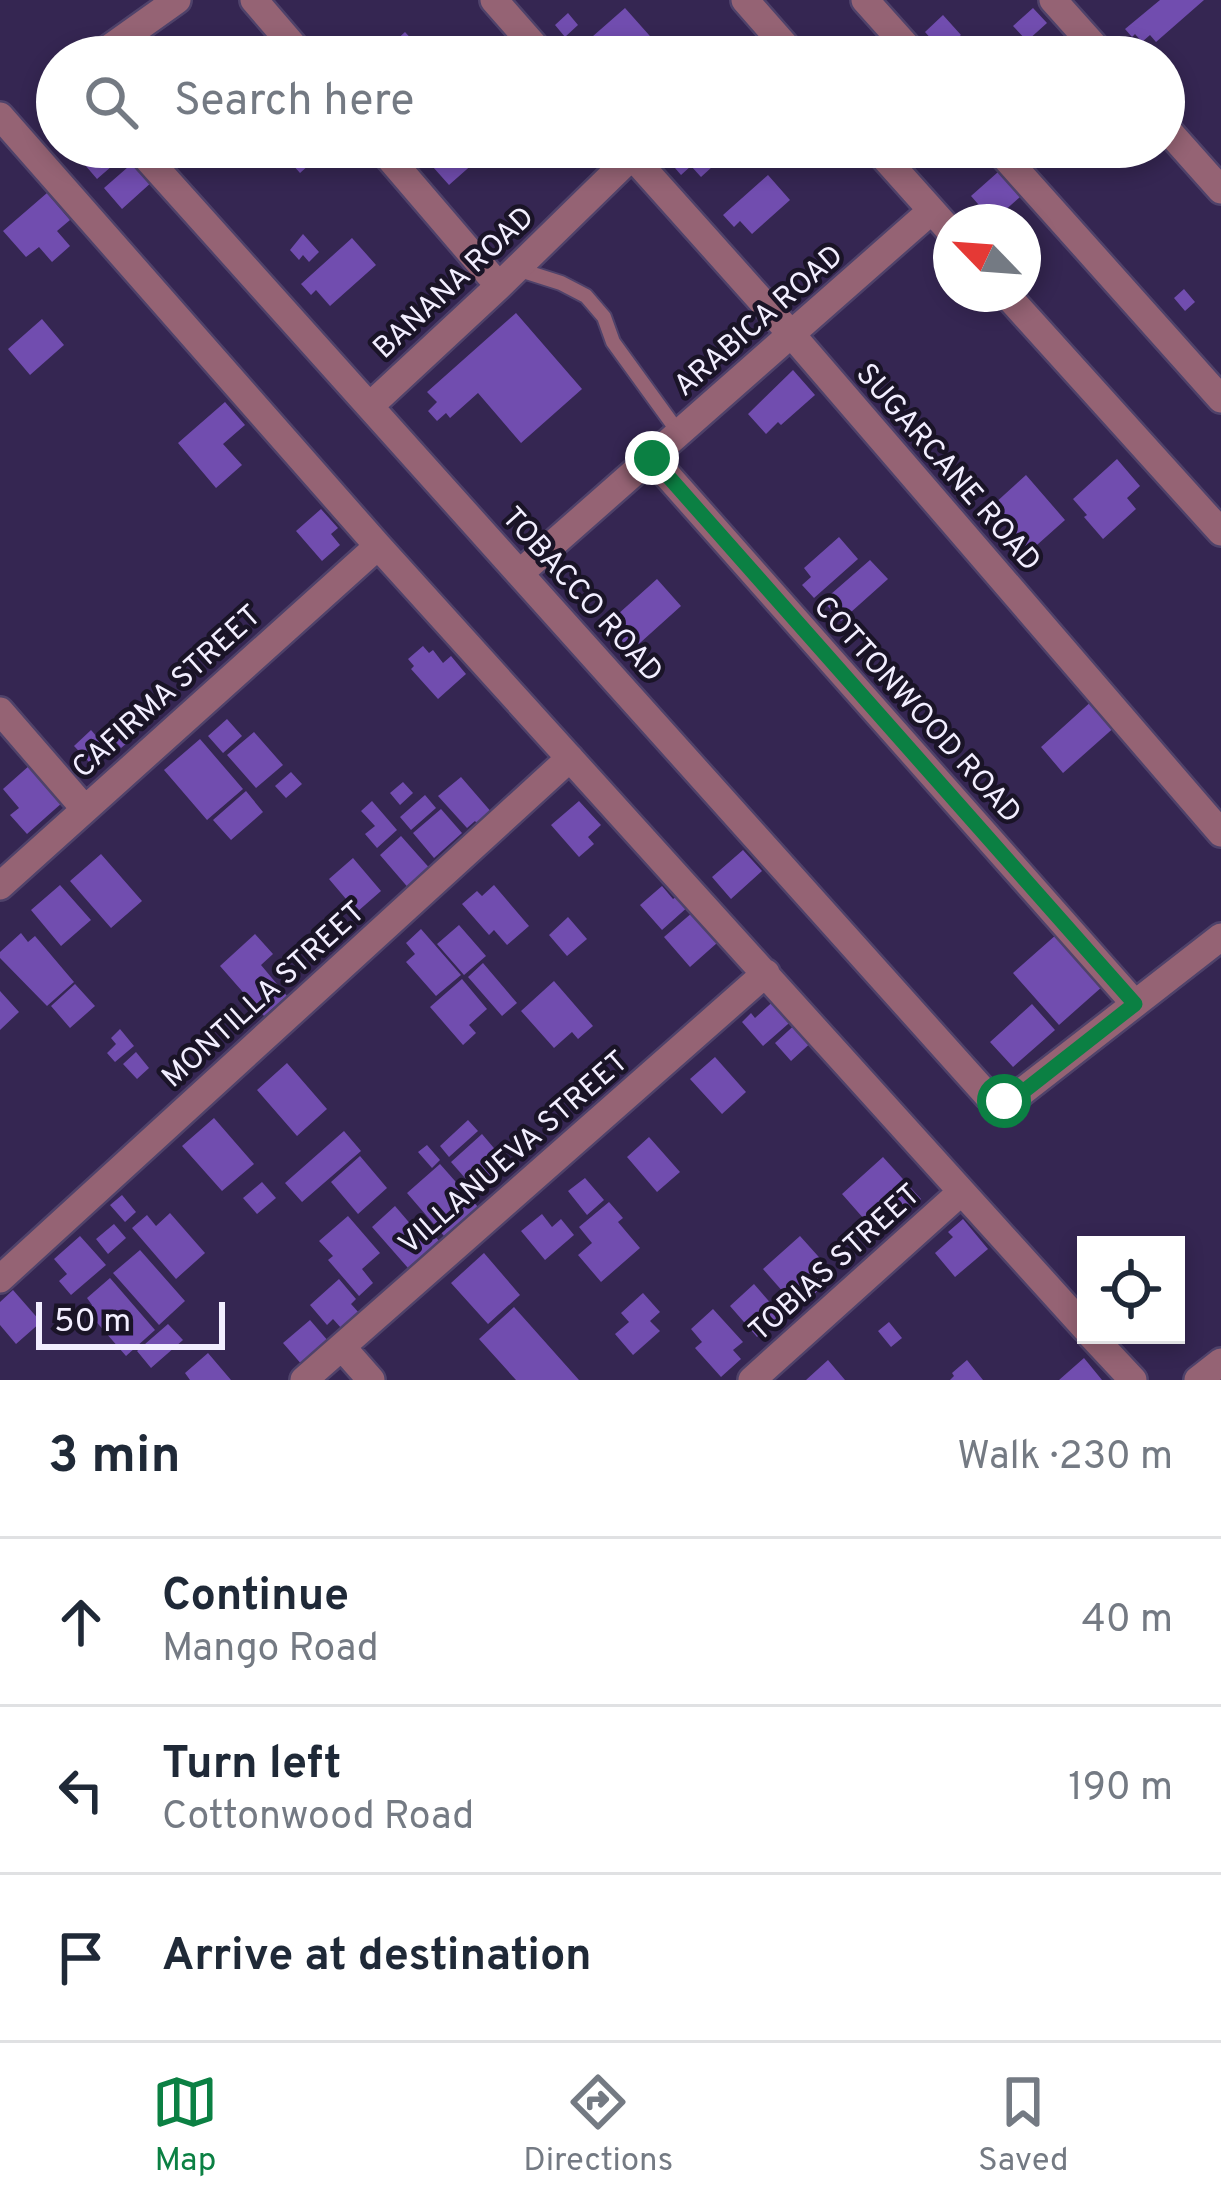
<!DOCTYPE html>
<html lang="en">
<head>
<meta charset="utf-8">
<style>
	body { margin:0; font-family:Overpass,sans-serif; background:#f2f2f3; color:#1f2937 }
	.controls { position:absolute; right:36px; bottom:36px; display:grid; overflow:hidden; border-radius:0px; box-shadow:0 6px 18px #0003 }
	.controls button { width:108px; height:108px; display:grid; place-items:center; padding:0; border:0; border-bottom:3px solid #e0e1e3; background:#fff; color:#1f2937; font:60px sans-serif }
	.compass { position:absolute; left:933px; top:204px; width:108px; height:108px; border-radius:50%; background:#fff; box-shadow:0 6px 18px #0003; rotate:295deg }
	.scale { position:absolute; left:36px; bottom:30px; width:189px; box-sizing:border-box; padding-left:12px; border:6px solid #f2eeff; border-top:0; font-size:33px; line-height:42px; white-space:nowrap; color:#f2eeff; -webkit-text-stroke:9px #1a1427; paint-order:stroke }
	.stop { position:absolute; width:36px; height:36px; margin:-27px; border:9px solid #0b8043; border-radius:50%; background:#fff }
	.stop.end { background:#0b8043; border-color:#fff; box-shadow:0 3px 12px #0008 }
	.list { margin:0; padding:0; list-style:none }
	h2 { display:flex; justify-content:space-between; align-items:center; height:156px; margin:0; padding:0 48px; font-size:51px }
	h2 small { font-size:39px; font-weight:400; color:#747a83 }
	.list li { display:grid; grid-template-columns:78px 1fr auto; gap:36px; align-items:center; box-sizing:border-box; height:168px; padding:0 48px; border-top:3px solid #e0e1e3 }
	.list b { display:block; font-size:45px; white-space:nowrap }
	.list p { margin:0; font-size:39px; white-space:nowrap; color:#747a83 }
	.list em { font-size:39px; font-style:normal; color:#747a83 }
	.icon { flex:none; width:66px; height:66px; fill:none; stroke:currentColor; stroke-width:2; stroke-linecap:round; stroke-linejoin:round }
	.map { position:relative; flex:none; width:1221px; height:1380px; overflow:hidden }
	.search { position:absolute; background:#fff; box-shadow:0 6px 18px #0003; left:36px; right:36px; top:36px; height:132px; display:flex; align-items:center; gap:30px; box-sizing:border-box; padding:0 42px; border-radius:66px; color:#747a83; font-size:45px }
	.sheet { height:660px; background:#fff }
	nav { display:flex; justify-content:space-around; align-items:center; box-sizing:border-box; height:168px; border-top:3px solid #e0e1e3; background:#fff; font-size:33px; color:#747a83 }
	nav a { display:grid; justify-items:center; gap:6px }
	nav .on { color:#0b8043 }
	.map>svg:first-child { display:block }
	.building { fill:#714daf }
	.lines { fill:none; stroke-linecap:round; stroke-linejoin:round }
	.lane-casing { stroke:#4f426a; stroke-width:18 }
	.street-casing { stroke:#4f426a; stroke-width:32 }
	.lane { stroke:#956374; stroke-width:14 }
	.street { stroke:#956374; stroke-width:27 }
	.route { stroke:#0b8043; stroke-width:15 }
	.labels { text-anchor:middle; stroke-width:9; stroke-linejoin:round; paint-order:stroke }
	.street-label { font-size:30px; fill:#f2eeff; stroke:#1a1427 }
</style>
</head>
<body>
<div class="map">
<svg width="1221" height="1380" viewBox="0 0 1221 1380">
	<rect width="100%" height="100%" fill="#352652"/>
	<path class="building" d="M1160,0H1204L1156,42L1150,35L1142,42L1135,34L1132,37L1125,29Z
		M625,8L665,53L661,57H582L576,51Z
		M1033,8L1047,23L1027,41L1013,26Z
		M568,13L578,25L565,37L555,25Z
		M943,15L961,35L942,51L925,32Z
		M405,32L428,57H378Z
		M259,39L275,57H239Z
		M92,147H122L127,153L97,179L79,158Z
		M291,147H329L300,173L283,154Z
		M444,147H492L449,185L433,167L449,153Z
		M684,147H734L701,177L691,166L681,175L669,161Z
		M136,160L153,181L122,209L104,188Z
		M998,172L1020,197L993,221L971,196Z
		M768,175L790,200L752,234L740,221L734,227L723,215Z
		M47,193L70,220L57,231L70,246L52,262L39,247L26,257L3,231Z
		M303,234L319,252L309,262L303,255L299,260L290,250Z
		M352,238L376,265L330,306L316,290L311,295L301,284Z
		M1184,289L1195,302L1185,311L1174,298Z
		M516,313L582,389L521,443L478,393L450,418L446,413L437,421L428,411L437,402L427,392Z
		M42,319L64,345L30,375L8,349Z
		M793,370L815,395L781,425L778,422L766,434L748,414Z
		M225,402L245,425L223,444L242,465L216,488L178,443Z
		M1117,459L1140,486L1127,498L1136,509L1103,539L1084,517L1087,515L1073,499Z
		M1026,475L1065,520L1019,561L1001,541L1014,528L993,505Z
		M321,509L338,528L331,534L340,545L322,561L296,531Z
		M839,537L858,559L814,598L802,585L811,577L804,568Z
		M870,560L888,579L841,621L823,601Z
		M657,579L681,606L631,651L607,624Z
		M423,646L429,653L433,650L443,663L451,656L466,674L438,699L411,669L414,666L408,659Z
		M1094,699L1117,725L1063,773L1041,747Z
		M227,719L242,736L223,753L208,736Z
		M121,724L133,738L121,748L109,734Z
		M91,730L106,747L89,762L74,746Z
		M254,732L283,765L256,788L227,755Z
		M200,739L243,789L207,820L164,770Z
		M30,765L63,802L27,834L10,815L19,808L3,789Z
		M291,772L302,784L286,798L275,786Z
		M461,777L493,814L479,826L475,821L467,828L438,796Z
		M403,782L413,793L400,805L390,793Z
		M246,791L263,812L231,840L213,820Z
		M425,795L436,808L411,830L400,817Z
		M372,801L397,830L377,848L365,834L375,826L361,811Z
		M579,801L601,825L588,837L594,844L579,857L551,825Z
		M441,809L462,833L434,858L413,833Z
		M401,836L433,872L411,891L380,855Z
		M743,850L762,871L731,899L712,877Z
		M101,854L142,901L111,928L70,881Z
		M353,858L381,891L357,912L329,879Z
		M60,885L91,920L61,946L31,910Z
		M494,885L529,926L507,945L494,930L489,935L462,904L477,891L482,896Z
		M662,886L673,899L680,894L690,905L662,930L640,905Z
		M693,912L726,935L690,967L664,937Z
		M568,917L587,939L567,956L549,935Z
		M459,925L486,956L464,975L437,944Z
		M421,929L461,975L436,996L406,962L415,954L406,943Z
		M21,933L28,942L35,936L74,982L47,1006L0,958V952Z
		M255,934L273,954L261,965L287,996L264,1016L220,966Z
		M1057,934L1103,986L1059,1025L1013,973Z
		M483,963L517,1003L502,1016L468,977Z
		M462,979L487,1009L469,1025L476,1033L463,1045L430,1007Z
		M554,981L593,1026L578,1039L572,1032L554,1048L521,1011Z
		M75,984L95,1006L70,1028L51,1006Z
		M0,991L19,1012L0,1030Z
		M778,997L796,1017L763,1046L742,1022L751,1013L755,1018Z
		M1032,1004L1055,1030L1013,1067L990,1042Z
		M800,1020L816,1038L791,1061L775,1043Z
		M120,1029L134,1046L115,1062L107,1053L116,1044L111,1038Z
		M136,1052L149,1068L137,1079L123,1064Z
		M715,1057L746,1092L722,1114L690,1079Z
		M287,1063L327,1109L297,1136L257,1090Z
		M214,1118L254,1164L222,1191L182,1146Z
		M468,1120L478,1131L449,1157L440,1146Z
		M344,1131L361,1151L302,1202L285,1183Z
		M482,1134L510,1167L479,1194L451,1162Z
		M649,1137L680,1172L657,1192L627,1157Z
		M427,1145L440,1160L432,1168L418,1152Z
		M360,1156L387,1188L358,1214L331,1182Z
		M883,1157L921,1199L879,1236L842,1194Z
		M440,1164L478,1207L444,1236L407,1193Z
		M585,1178L604,1200L587,1215L568,1191Z
		M262,1182L276,1198L257,1214L243,1198Z
		M122,1195L136,1212L125,1222L110,1205Z
		M609,1202L623,1218L618,1222L640,1248L601,1282L578,1255L592,1243L579,1227Z
		M395,1206L413,1227L421,1220L439,1241L408,1268L372,1227Z
		M170,1213L205,1253L176,1279L132,1228L147,1215L156,1226Z
		M542,1214L552,1227L561,1219L574,1235L545,1260L521,1231Z
		M348,1216L380,1253L362,1269L373,1283L359,1296L328,1260L333,1256L319,1241Z
		M963,1219L988,1249L955,1277L935,1253L953,1237L948,1232Z
		M114,1224L126,1238L108,1254L96,1239Z
		M80,1236L106,1265L71,1295L59,1281L67,1274L54,1259Z
		M800,1236L835,1275L798,1309L763,1269Z
		M140,1250L185,1301L159,1325L113,1273Z
		M484,1253L520,1295L488,1324L451,1283Z
		M110,1278L155,1330L126,1356L86,1310L92,1305L87,1298Z
		M339,1279L356,1299L351,1304L360,1314L342,1329L333,1319L327,1325L310,1305Z
		M754,1284L781,1315L757,1337L730,1306Z
		M13,1290L41,1322L16,1344L0,1325V1302Z
		M643,1293L660,1312L650,1321L660,1331L633,1355L615,1334L629,1322L621,1313Z
		M514,1307L579,1380H516L479,1339Z
		M713,1309L743,1342L733,1350L741,1359L721,1377L695,1348L702,1342L691,1329Z
		M310,1320L329,1342L303,1366L283,1343Z
		M889,1322L902,1338L891,1347L878,1331Z
		M168,1324L183,1340L151,1368L137,1351Z
		M208,1353L231,1380H190L185,1373Z
		M1084,1358L1102,1380H1059Z
		M828,1360L845,1380H806Z
		M967,1360L983,1380H950L954,1376L952,1373Z"/>
	<g class="lines">
		<defs>
			<path id="lane" d="M517,269L561,283L586,296L604,317L613,342L679,433"/>
			<path id="street" d="M254,0L303,57
				M494,0L544,57
				M745,0L795,57
				M865,0L916,57
				M1053,0L1104,57
				M97,57L177,0
				M0,116L378,546L1086,1329
				M1164,126L1221,190
				M137,147L988,1096L1004,1101L1014,1098L1221,937
				M380,147L499,286
				M624,147L792,335L1221,833
				M875,147L951,232
				M996,147L1221,399
				M1006,294L1221,532
				M371,405L499,286L632,156
				M652,458L1135,1004
				M520,573L931,211
				M0,711L84,808
				M0,886L378,546
				M0,1279L570,758
				M1091,1335L1133,1380
				M342,1347L371,1380
				M304,1380L766,973
				M752,1380L960,1193
				M1198,1380L1221,1362"/>
		</defs>
		<use href="#lane" class="lane-casing"/>
		<use href="#street" class="street-casing"/>
		<use href="#lane" class="lane"/>
		<use href="#street" class="street"/>
	</g>
	<g class="lines">
		<path class="route" d="M652,458L1135,1004L1015,1098L1004,1101"/>
	</g>
	<g class="labels">
		<g class="street-label">
			<text transform="translate(453 282) rotate(-43)" y="10">BANANA ROAD</text>
			<text transform="translate(758 320) rotate(-41)" y="10">ARABICA ROAD</text>
			<text transform="translate(949 467) rotate(49)" y="10">SUGARCANE ROAD</text>
			<text transform="translate(583 594) rotate(48)" y="10">TOBACCO ROAD</text>
			<text transform="translate(166 691) rotate(-42)" y="10">CAFIRMA STREET</text>
			<text transform="translate(918 709) rotate(48)" y="10">COTTONWOOD ROAD</text>
			<text transform="translate(263 994) rotate(-42)" y="10">MONTILLA STREET</text>
			<text transform="translate(513 1152) rotate(-41)" y="10">VILLANUEVA STREET</text>
			<text transform="translate(834 1262) rotate(-42)" y="10">TOBIAS STREET</text>
		</g>
	</g>
</svg>
<div class="controls">
<button><svg class="icon" aria-label="locate" viewBox="0 0 24 24"><circle cx="12" cy="12" r="6"/><path d="M12 2v4M12 18v4M2 12h4M18 12h4"/></svg></button>
</div>
<svg class="compass" viewBox="-18 -18 36 36"><path d="M0-13l5 13h-10z" fill="#e53935"/><path d="M0 13l5-13h-10z" fill="#747a83"/></svg>
<div class="scale">50 m</div>
<div class="stop" style="left:1004px;top:1101px"></div>
<div class="stop end" style="left:652px;top:458px"></div>
<div class="search"><svg class="icon" aria-label="search" viewBox="0 0 24 24"><circle cx="10" cy="10" r="6"/><path d="M15 15l6 6"/></svg>Search here</div>
</div>
<section class="sheet">
<h2>3 min<small>Walk · 230 m</small></h2>
<ul class="list">
<li><svg class="icon" aria-label="ahead" viewBox="0 0 24 24"><path d="M12 20V5M6 11l6-6 6 6"/></svg><div><b>Continue</b><p>Mango Road</p></div><em>40 m</em></li>
<li><svg class="icon" aria-label="left" viewBox="0 0 24 24"><path d="M17 20v-9H6M10 6l-5 5 5 5"/></svg><div><b>Turn left</b><p>Cottonwood Road</p></div><em>190 m</em></li>
<li><svg class="icon" aria-label="arrive" viewBox="0 0 24 24"><path d="M6 21V4h12l-3 4 3 4H6"/></svg><div><b>Arrive at destination</b></div></li>
</ul>
</section>
<nav>
<a class="on"><svg class="icon" aria-label="map" viewBox="0 0 24 24"><path d="M3 6l6-2 6 2 6-2v14l-6 2-6-2-6 2zM9 4v14M15 6v14"/></svg>Map</a>
<a><svg class="icon" aria-label="directions" viewBox="0 0 24 24"><path d="M12 3l9 9-9 9-9-9zM9 14v-3h6M13 9l2 2-2 2"/></svg>Directions</a>
<a><svg class="icon" aria-label="saved" viewBox="0 0 24 24"><path d="M7 4h10v16l-5-4-5 4z"/></svg>Saved</a>
</nav>
</body>
</html>
